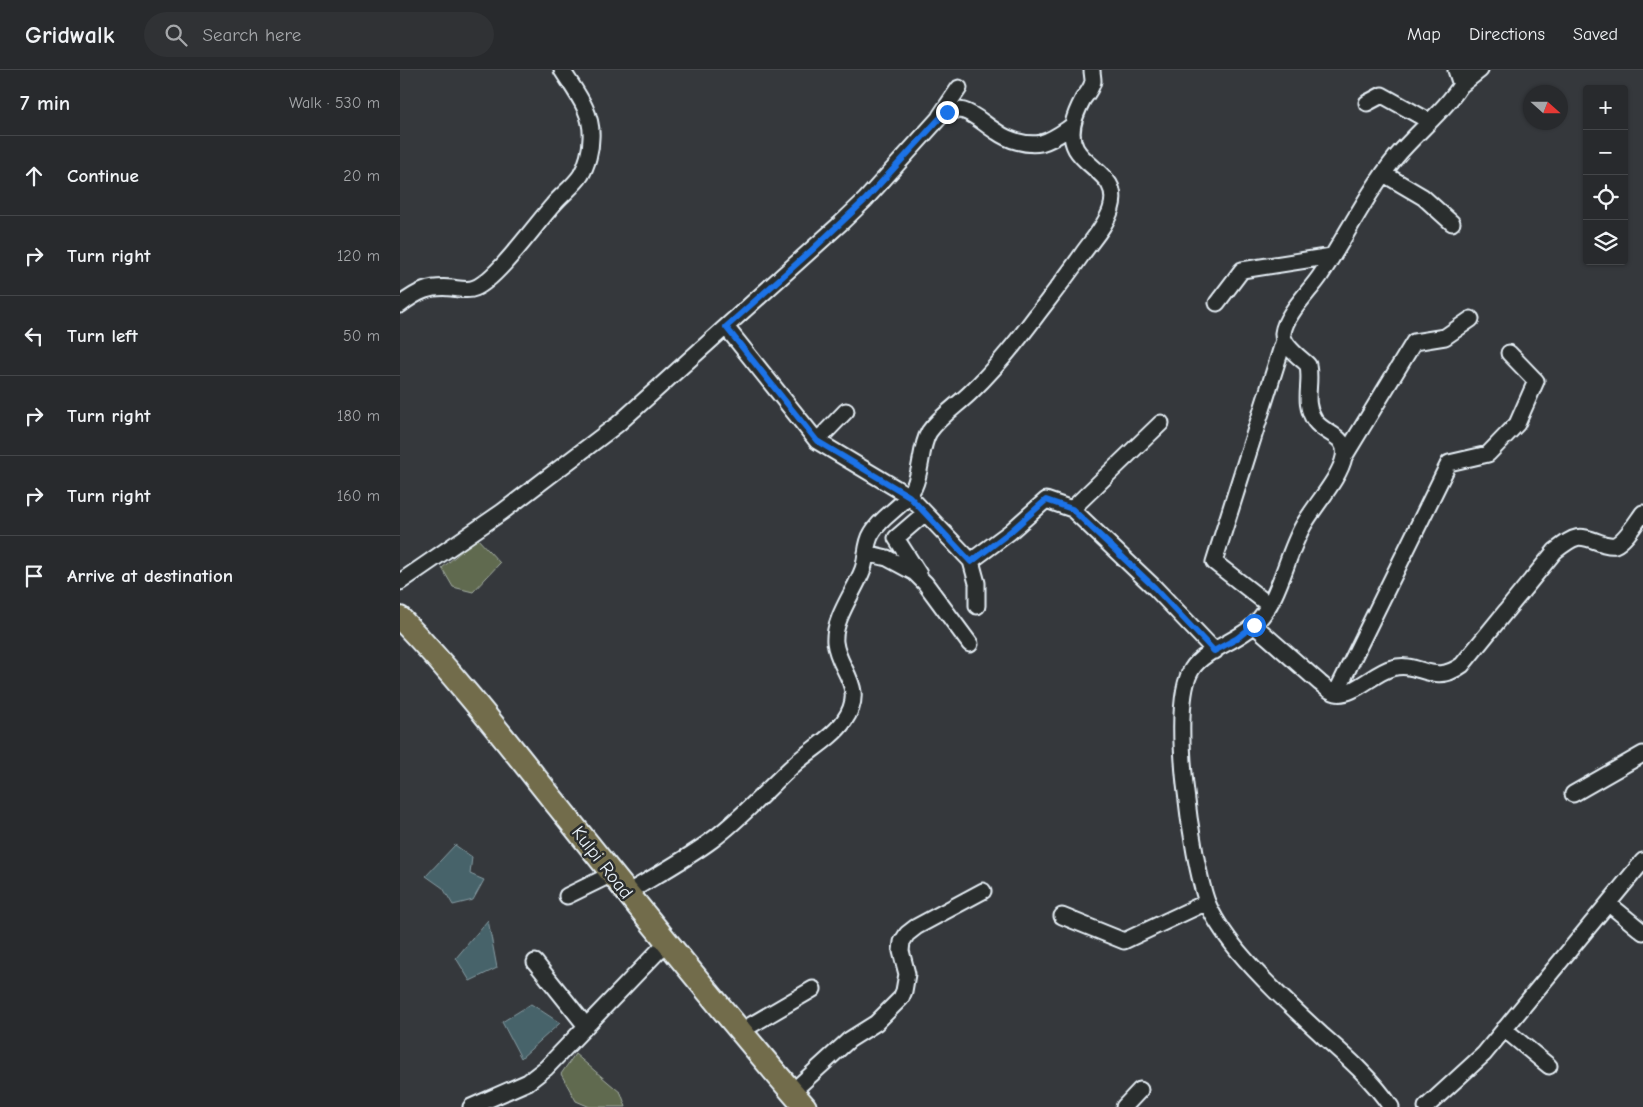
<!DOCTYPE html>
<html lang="en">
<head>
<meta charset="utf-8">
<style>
	body { margin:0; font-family:"Comic Neue",sans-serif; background:#303235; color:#f1f3f6 }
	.controls { position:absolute; right:15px; top:15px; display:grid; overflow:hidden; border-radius:5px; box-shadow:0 1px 4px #0004 }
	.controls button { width:45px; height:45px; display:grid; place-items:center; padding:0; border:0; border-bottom:1px solid #444649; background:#282a2d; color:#f1f3f6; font:25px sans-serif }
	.compass { position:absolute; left:1123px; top:15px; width:45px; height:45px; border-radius:50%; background:#282a2d; box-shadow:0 1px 4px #0004; rotate:111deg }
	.stop { position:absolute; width:15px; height:15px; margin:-11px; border:4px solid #1a73e8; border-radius:50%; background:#fff }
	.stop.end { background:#1a73e8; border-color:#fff; box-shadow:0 1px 5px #0008 }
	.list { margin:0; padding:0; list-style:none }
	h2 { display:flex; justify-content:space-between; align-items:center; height:65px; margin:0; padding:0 20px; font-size:21px }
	h2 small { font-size:16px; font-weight:400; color:#a5a7aa }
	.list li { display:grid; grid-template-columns:32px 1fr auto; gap:15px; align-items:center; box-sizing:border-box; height:80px; padding:0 20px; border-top:1px solid #444649 }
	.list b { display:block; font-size:19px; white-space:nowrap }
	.list em { font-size:16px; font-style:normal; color:#a5a7aa }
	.icon { flex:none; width:28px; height:28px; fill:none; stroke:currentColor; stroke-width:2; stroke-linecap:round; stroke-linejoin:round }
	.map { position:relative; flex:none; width:1243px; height:1037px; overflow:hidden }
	header { display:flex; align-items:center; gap:30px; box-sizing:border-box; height:70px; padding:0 25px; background:#282a2d; border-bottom:1px solid #444649 }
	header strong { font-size:24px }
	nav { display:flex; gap:28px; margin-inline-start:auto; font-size:18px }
	.search { width:350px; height:45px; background:#303235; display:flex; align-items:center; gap:12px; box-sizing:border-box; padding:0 18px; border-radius:28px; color:#a5a7aa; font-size:19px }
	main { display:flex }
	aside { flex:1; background:#282a2d }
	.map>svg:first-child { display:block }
	.green { fill:#616a50; stroke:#a4aea4 }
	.water { fill:#46636a; stroke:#879ca3 }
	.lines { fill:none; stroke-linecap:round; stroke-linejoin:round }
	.minor-casing { stroke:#e8f1f8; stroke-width:19 }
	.primary-casing { stroke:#e8f1f8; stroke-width:26 }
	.minor { stroke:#2a2d2e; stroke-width:15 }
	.primary { stroke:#726c4b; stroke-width:22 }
	.route { stroke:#1a73e8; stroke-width:6 }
	.labels { text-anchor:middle; stroke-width:5; stroke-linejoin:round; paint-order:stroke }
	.street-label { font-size:19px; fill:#e8f1f8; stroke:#2a2d2e }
</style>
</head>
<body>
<header>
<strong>Gridwalk</strong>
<div class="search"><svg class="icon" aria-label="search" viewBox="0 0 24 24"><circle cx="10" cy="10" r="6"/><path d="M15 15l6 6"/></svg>Search here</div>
<nav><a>Map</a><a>Directions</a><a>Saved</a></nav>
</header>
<main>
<aside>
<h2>7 min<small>Walk · 530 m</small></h2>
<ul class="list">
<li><svg class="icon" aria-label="ahead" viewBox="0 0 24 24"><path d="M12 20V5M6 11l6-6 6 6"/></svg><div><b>Continue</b></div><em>20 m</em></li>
<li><svg class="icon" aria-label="right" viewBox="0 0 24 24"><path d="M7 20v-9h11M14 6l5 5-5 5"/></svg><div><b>Turn right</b></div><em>120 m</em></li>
<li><svg class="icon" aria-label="left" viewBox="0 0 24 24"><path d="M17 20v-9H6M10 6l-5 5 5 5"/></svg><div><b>Turn left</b></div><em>50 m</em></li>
<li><svg class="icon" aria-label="right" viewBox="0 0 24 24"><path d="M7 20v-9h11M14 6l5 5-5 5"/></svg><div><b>Turn right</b></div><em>180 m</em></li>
<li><svg class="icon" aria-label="right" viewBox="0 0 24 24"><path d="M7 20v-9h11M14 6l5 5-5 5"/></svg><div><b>Turn right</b></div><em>160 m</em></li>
<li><svg class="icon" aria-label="arrive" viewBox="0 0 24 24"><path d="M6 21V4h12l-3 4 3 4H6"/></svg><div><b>Arrive at destination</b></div></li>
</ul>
</aside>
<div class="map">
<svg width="1243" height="1037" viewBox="0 0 1243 1037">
	<rect width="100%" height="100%" fill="#35383c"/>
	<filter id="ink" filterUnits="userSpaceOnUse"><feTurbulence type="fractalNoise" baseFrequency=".02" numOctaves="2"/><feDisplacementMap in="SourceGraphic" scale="10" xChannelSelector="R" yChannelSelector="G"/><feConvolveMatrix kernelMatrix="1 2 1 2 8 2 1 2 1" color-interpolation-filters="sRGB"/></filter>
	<g filter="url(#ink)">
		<path class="green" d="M77,468L100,493L73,522L53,517L42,498Z
			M175,984L221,1023L226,1037H190L176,1031L161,1004Z"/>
		<path class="water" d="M55,775L72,787L70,804L84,810L73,830L53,835L43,818L26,806Z
			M88,850L97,898L70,911L56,888Z
			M131,934L160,953L121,988L102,952Z"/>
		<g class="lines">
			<defs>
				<path id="minor" d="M1056,0L1061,15L1080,0
					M967,33L982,25L1029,51
					M540,46L559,18
					M984,104L1023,127L1052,153
					M817,233L842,200L932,186
					M0,235C18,221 29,216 52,218C60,219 68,221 75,218C97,209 135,155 153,135C161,125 174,116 181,105C187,95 191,80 191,68C193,42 175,21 162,0
					M326,257L417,371L509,426L571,491L610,462L646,430L672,439L755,518L815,581
					M417,371L446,341
					M944,387L1014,272L1045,267L1071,249
					M672,439L761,353
					M466,483L487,488L515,503L525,513L570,574
					M571,491L577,513V536
					M519,504L496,468L525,443
					M0,512L102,442L218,354L441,153L465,130L540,47C563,29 577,50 597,62C608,70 627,76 641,73C653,70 663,62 672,56
					M869,535L814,492L884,270
					M854,555L920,613C925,617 929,622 936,623C952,627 975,602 992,598C1019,590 1032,617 1062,595L1155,481C1178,463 1178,465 1204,474C1208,475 1211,476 1215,475C1225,471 1237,451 1243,443
					M936,623L1049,393L1088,384L1117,354L1136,311L1109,283
					M1173,724L1243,684
					M227,823C255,806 285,790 312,770C343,747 368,718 397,692C412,679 433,667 444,651C468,617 438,601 435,572C433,549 455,521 463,499C467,487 465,474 472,463C482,445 504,437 514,417C522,400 520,377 529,362C540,346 558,335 571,322C595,299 616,273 636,246C652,225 668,205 683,183C693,169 706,155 711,139C721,107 688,100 676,79C667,63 675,44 683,29C687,24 692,17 693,11C693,7 692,4 692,0
					M167,826L212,804
					M1209,834L1243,862
					M662,846L724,871L807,832
					M135,892L186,956
					M1104,959L1149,996
					M341,961L413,919
					M392,1022L449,970L476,953L501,928L504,921L507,904L501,881L502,872L507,864L516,857L583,821
					M71,1037L128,1012L146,998L267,872
					M724,1037L740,1020
					M991,1037C973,1010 947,987 923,966C894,939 863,911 838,881C826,866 814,850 807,832C792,790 768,635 792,599C804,580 838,571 854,555C881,528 885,488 903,456C914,436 940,408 944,387C948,365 925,365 915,351C902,332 912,316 908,295C900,287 882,276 883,263C885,245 910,221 920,206C946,167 966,124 996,87C1019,59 1055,33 1069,0
					M1026,1037L1084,984L1243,791"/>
				<path id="primary" d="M0,548C57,607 107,672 158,736C239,838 320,939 405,1037"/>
			</defs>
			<use href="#minor" class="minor-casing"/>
			<use href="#primary" class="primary-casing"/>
			<use href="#minor" class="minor"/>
			<use href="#primary" class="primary"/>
		</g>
	</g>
	<g class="lines" filter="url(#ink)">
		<path class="route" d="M547,42L540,48L465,130L412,180L326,257L417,371L509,426L571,492L610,462L646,430L672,439L755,518L814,581L836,569L854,555"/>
	</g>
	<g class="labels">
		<g class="street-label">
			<text transform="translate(203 792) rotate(52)" y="7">Kulpi Road</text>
		</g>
	</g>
</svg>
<div class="controls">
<button>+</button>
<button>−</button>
<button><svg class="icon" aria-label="locate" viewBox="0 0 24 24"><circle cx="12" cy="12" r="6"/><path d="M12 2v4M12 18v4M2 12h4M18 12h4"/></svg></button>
<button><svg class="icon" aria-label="layers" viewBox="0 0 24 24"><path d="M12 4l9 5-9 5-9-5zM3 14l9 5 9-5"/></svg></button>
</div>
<svg class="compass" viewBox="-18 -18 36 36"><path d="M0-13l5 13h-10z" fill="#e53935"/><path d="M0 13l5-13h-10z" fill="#a5a7aa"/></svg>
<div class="stop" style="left:854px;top:555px"></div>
<div class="stop end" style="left:547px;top:42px"></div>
</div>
</main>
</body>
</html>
